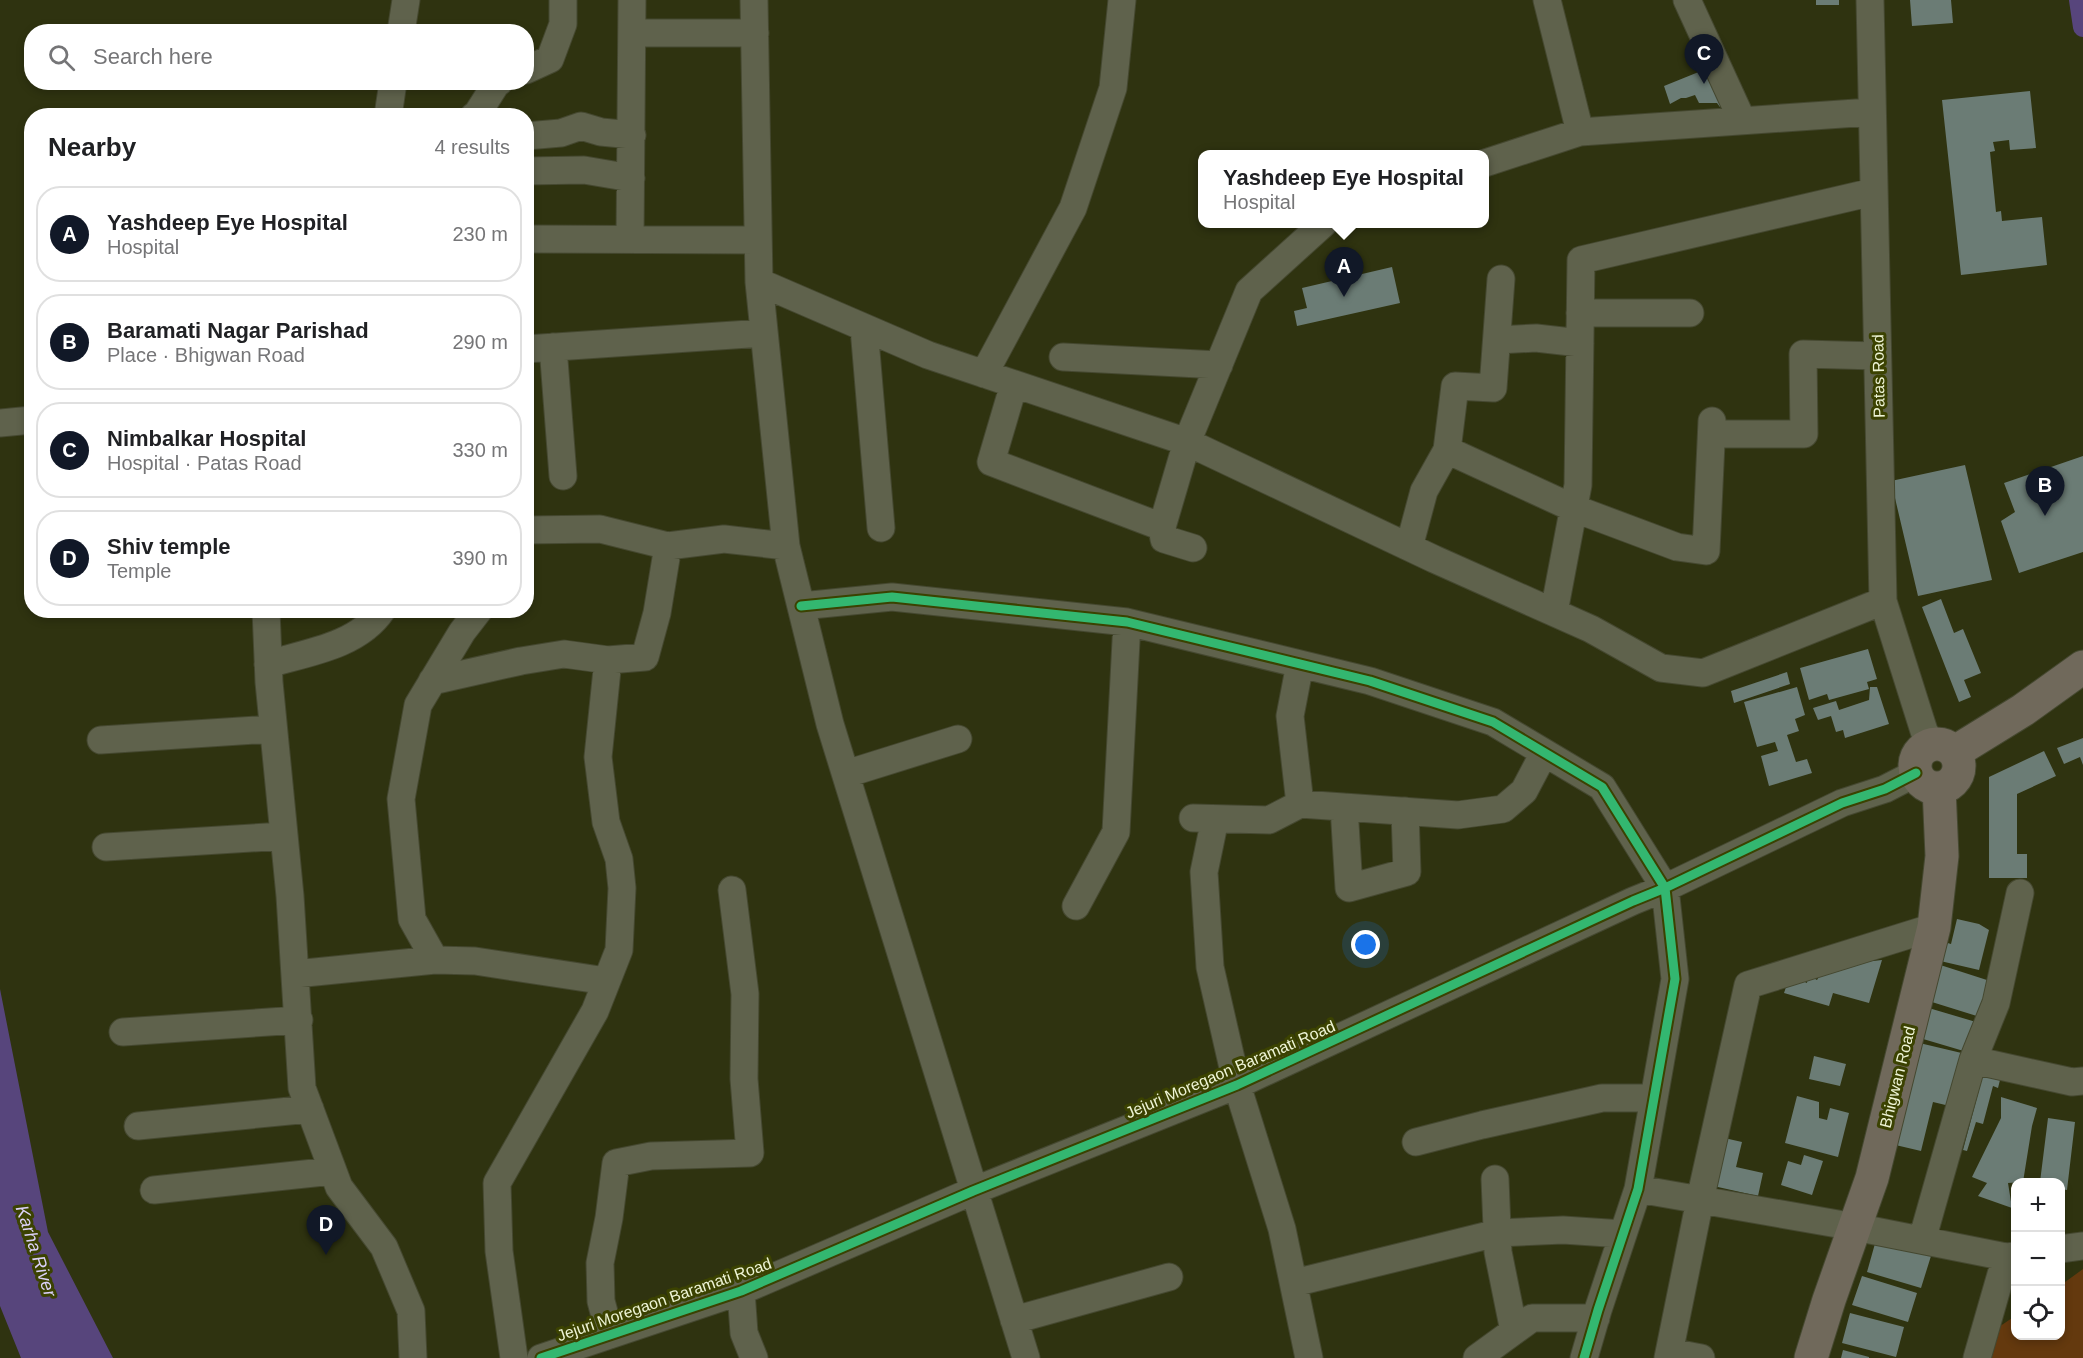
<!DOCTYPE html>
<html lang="en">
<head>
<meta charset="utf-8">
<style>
	body { margin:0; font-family:Arial,sans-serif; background:#f2f2f2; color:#202124 }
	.controls { position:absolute; right:18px; bottom:18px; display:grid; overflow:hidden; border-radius:12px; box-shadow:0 3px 9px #0003 }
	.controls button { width:54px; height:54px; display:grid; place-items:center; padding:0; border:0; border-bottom:2px solid #e0e0e0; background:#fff; color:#202124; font:30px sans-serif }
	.you { position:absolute; left:1366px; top:945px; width:21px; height:21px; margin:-15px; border:4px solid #fff; border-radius:50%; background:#1a73e8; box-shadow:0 0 0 9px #1a73e833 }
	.badge { display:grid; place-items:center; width:39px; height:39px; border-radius:50%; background:#111827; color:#fff; font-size:20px; font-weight:700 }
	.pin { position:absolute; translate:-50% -50px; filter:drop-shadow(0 2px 3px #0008) }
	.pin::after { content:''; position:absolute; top:32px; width:21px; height:18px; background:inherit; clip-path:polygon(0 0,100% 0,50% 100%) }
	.popup { position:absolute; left:1198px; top:150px; width:291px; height:78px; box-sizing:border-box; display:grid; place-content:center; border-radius:12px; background:#fff; filter:drop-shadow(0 2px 4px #0005); font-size:20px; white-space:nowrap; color:#757577 }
	.popup b { font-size:22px; color:#202124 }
	.popup::after { content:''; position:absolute; left:50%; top:100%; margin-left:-12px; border:12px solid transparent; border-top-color:#fff }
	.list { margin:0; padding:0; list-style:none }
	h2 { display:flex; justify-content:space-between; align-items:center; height:78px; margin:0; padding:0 24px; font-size:26px }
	h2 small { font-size:20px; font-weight:400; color:#757577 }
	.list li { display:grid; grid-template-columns:39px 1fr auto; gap:18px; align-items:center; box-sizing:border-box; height:96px; margin:0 12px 12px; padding:0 12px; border:2px solid #e0e0e0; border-radius:24px }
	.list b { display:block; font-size:22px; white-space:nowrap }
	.list p { margin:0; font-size:20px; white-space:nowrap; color:#757577 }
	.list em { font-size:20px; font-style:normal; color:#757577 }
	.icon { flex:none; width:33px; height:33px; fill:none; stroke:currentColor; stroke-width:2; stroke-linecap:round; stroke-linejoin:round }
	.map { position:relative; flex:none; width:2083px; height:1358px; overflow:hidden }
	.search { position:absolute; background:#fff; box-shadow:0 3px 9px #0003; left:24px; top:24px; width:510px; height:66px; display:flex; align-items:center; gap:15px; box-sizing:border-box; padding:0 21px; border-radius:24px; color:#757577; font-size:22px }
	.panel { position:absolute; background:#fff; box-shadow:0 3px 9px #0003; left:24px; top:108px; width:510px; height:510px; border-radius:24px }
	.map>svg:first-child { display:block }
	.green { fill:#64390e }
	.water { fill:#57457c }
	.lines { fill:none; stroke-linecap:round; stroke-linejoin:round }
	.canal { stroke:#57457c; stroke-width:20 }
	.building { fill:#6b7c75 }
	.minor-casing { stroke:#454830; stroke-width:29 }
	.major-casing { stroke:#454830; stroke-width:35 }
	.minor { stroke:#5f624c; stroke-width:27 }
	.major { stroke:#70695b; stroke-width:33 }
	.cycleway-casing { stroke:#3b4201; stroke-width:13 }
	.cycleway { stroke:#33b770; stroke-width:9 }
	.labels { text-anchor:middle; stroke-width:6; stroke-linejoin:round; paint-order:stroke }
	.street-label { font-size:16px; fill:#eef4d5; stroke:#3b4201 }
	.water-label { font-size:18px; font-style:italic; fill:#dbd1f8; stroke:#3b4201 }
</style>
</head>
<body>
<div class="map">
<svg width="2083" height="1358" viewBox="0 0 2083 1358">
	<rect width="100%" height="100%" fill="#2f3310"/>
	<path class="green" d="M2083,1269V1358H1984L1990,1333L2015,1316L2016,1336H2060L2061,1285Z"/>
	<path class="water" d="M0,989L48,1232L113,1358H21L0,1306Z"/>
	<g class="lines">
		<path class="canal" d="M2079,0L2083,27"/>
	</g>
	<path class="building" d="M1816,0H1839V5H1816Z
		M1910,0H1951L1953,23L1912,26Z
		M1706,69L1727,98L1720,107L1717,103H1699L1695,95L1686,98H1681L1670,104L1664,86Z
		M2030,91L2036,148L2010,150L2009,140L1993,142L1995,151L1990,152L1996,212L2001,211L2002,221L2042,217L2047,265L1961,275L1942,100Z
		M1392,267L1400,303L1297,326L1294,311L1307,308L1302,288Z
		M2083,456V552L2019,573L2001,521L2015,512L2004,483Z
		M1965,465L1992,580L1918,596L1891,481Z
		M1941,599L1954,633L1963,629L1981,673L1964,680L1971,697L1959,702L1922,607Z
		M1868,649L1877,679L1867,682L1869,689L1829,700L1827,694L1809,700L1800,668Z
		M1787,672L1790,684L1734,703L1731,691Z
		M1797,687L1805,715L1795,719L1799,731L1787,735L1796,762L1807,759L1812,773L1769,786L1761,756L1778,751L1775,742L1757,747L1744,702Z
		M1870,687H1877L1889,724L1845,738L1843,730L1836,732L1831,716L1818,720L1813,708L1836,701L1839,710L1869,700Z
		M2083,738V765L2080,757L2064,764L2057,748Z
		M2044,751L2056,776L2017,794V854H2027V878H1989V777Z
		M1957,919L1979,924L1989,930L1979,970L1936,960L1941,941L1951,944Z
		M1882,960L1869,1003L1833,993L1829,1006L1784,993L1786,987L1793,985L1796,978L1807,983L1808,975L1817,980L1825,966Z
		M1931,962L1990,981L1980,1017L1919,998Z
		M1922,1006L1976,1022L1967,1052L1913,1036Z
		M1911,1041L1970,1055L1958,1108L1933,1102L1921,1151L1887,1143Z
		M1814,1056L1846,1064L1840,1086L1809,1079Z
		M1984,1071L2001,1076L1998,1088L1993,1086L1983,1124L1976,1122L1967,1151L1963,1150Z
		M1797,1096L1819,1102V1118L1827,1120L1830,1108L1849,1113L1838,1157L1785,1143Z
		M2001,1097L2037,1108L2032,1126L2023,1182L2008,1183L2012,1208L1978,1196L1987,1183L1972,1177L2001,1118Z
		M2048,1118L2075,1122L2067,1190L2060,1189V1182H2040Z
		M1720,1137L1742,1142L1736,1167L1763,1173L1758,1196L1709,1185Z
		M1804,1155L1823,1161L1812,1195L1781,1185L1788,1161L1801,1165Z
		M1876,1240L1931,1256L1921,1288L1867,1272Z
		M1862,1276L1917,1293L1908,1322L1852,1305Z
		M1850,1313L1904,1327L1896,1357L1842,1343Z
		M1843,1350L1869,1357V1358H1841Z"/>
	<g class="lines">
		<defs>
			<path id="minor" d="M754,0L759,282L786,546L830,724L1026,1358
				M1547,0L1580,132
				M1687,0L1742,120
				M1870,0L1883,601L1924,731L1931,744
				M401,32L406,0
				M633,33H755
				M526,70L550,59L563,24V0
				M388,116L393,82
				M474,116L477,114L496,84L499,82
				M526,136L561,133L581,126L601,132L632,135
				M1485,163L1580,132L1871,112
				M526,171L584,170L631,178
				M526,239L758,240
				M630,239L632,0
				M759,282L928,355L1187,442L1434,559L1591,629L1661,668L1703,673L1883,601
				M1580,313H1690
				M864,328L881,528
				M1497,340L1536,338L1580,343
				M553,347L563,476
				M526,349L764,333
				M1063,357L1219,365
				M984,374L1073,208L1113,88L1122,0
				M1014,384L991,462L1162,527
				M0,423L32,420
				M1712,434H1804L1803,354L1877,356
				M1447,450L1573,508L1677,547L1706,551L1712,421
				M526,530L600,529L668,546
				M1409,547L1424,491L1447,450L1455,386L1493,388L1501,279
				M1193,548L1164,539L1162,527L1187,442L1249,291L1323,224
				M801,606L892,597L1127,622L1370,681L1493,722L1602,787L1665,888L1675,979L1638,1189L1598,1310L1584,1358
				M266,610L269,682L290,896L302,1088L339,1187L384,1247L411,1311L413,1358
				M479,610L462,632L418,705L401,799L412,919L435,960L475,961L606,981
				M1554,612L1578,485L1581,260L1873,192
				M268,664C306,653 358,646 382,610
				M432,681L521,661L564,654L608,660
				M101,740L273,729
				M846,774L958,739
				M1300,804L1290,716L1300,664
				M1344,807L1349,888L1407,872L1405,811
				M1193,818L1269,820L1300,804L1458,815L1503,809L1524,791L1544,753
				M1215,819L1204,872L1210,967L1237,1085L1282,1229L1309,1358
				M106,847L284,836
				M1076,906L1116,832L1127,622
				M295,974L435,960
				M123,1032L299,1020
				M1973,1060L2072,1082L2083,1081
				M138,1126L310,1109
				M1416,1142L1482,1125L1602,1098H1654
				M1495,1179L1498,1252L1514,1331
				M1638,1189L1855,1227L2006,1257L2016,1256
				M154,1190L333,1171
				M1922,1240L1973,1060L1996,1003L2020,893
				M2060,1249L2083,1246
				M1294,1283L1497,1233L1563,1230L1623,1234
				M741,1291L744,1333L754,1358
				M1014,1320L1169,1277
				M610,1335L601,1301L600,1263L609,1218L616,1163L651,1156L750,1153L744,1079L745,994L732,890
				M1670,1352L1701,1358
				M514,1358L499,1251L497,1183L595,1011L619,950L622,888L619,859L606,822L598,757L608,660L645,657L657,613L668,546L724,539L786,546
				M541,1358L741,1291L973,1191L1237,1085L1633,901L1665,888L1842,803L1885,789L1916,773
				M1477,1358L1532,1318H1596
				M1668,1358L1700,1200L1748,985L1934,927
				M1977,1358L2006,1257"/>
			<path id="major" d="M1915 766a22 22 0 1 1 44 0a22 22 0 1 1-44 0Z
				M1955,752L2023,710L2083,667
				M1811,1358L1829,1300L1872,1178L1934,927L1942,856L1939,788"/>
		</defs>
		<use href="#minor" class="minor-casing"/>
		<use href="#major" class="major-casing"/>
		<use href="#minor" class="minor"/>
		<use href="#major" class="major"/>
		<defs>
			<path id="cycleway" d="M801,606L892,597L1127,622L1370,681L1493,722L1602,787L1665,888L1675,979L1638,1189L1598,1310L1584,1358
				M541,1358L741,1291L973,1191L1237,1085L1633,901L1665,888L1842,803L1885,789L1916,773"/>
		</defs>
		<use href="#cycleway" class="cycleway-casing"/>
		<use href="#cycleway" class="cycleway"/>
	</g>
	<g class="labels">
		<g class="street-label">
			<text transform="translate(1878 376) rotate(-91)" y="6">Patas Road</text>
			<text transform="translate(1230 1069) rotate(-23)" y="6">Jejuri Moregaon Baramati Road</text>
			<text transform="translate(1897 1077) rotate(-76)" y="6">Bhigwan Road</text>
			<text transform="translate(664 1299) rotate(-19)" y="6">Jejuri Moregaon Baramati Road</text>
		</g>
		<g class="water-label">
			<text transform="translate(36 1251) rotate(72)" y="6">Karha River</text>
		</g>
	</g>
</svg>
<div class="controls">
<button>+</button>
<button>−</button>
<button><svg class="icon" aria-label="locate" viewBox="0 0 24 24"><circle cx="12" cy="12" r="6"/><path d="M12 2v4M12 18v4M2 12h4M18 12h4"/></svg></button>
</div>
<div class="you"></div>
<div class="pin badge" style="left:1344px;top:297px">A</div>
<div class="popup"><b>Yashdeep Eye Hospital</b>Hospital</div>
<div class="pin badge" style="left:2045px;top:516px">B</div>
<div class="pin badge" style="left:1704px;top:84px">C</div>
<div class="pin badge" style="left:326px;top:1255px">D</div>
<div class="search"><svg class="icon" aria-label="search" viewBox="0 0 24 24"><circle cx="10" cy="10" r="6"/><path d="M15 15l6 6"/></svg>Search here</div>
<section class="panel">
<h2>Nearby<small>4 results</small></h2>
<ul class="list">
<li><span class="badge">A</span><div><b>Yashdeep Eye Hospital</b><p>Hospital</p></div><em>230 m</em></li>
<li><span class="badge">B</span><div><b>Baramati Nagar Parishad</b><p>Place · Bhigwan Road</p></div><em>290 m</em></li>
<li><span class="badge">C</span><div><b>Nimbalkar Hospital</b><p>Hospital · Patas Road</p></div><em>330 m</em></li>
<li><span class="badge">D</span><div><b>Shiv temple</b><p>Temple</p></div><em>390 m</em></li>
</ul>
</section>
</div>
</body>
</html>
